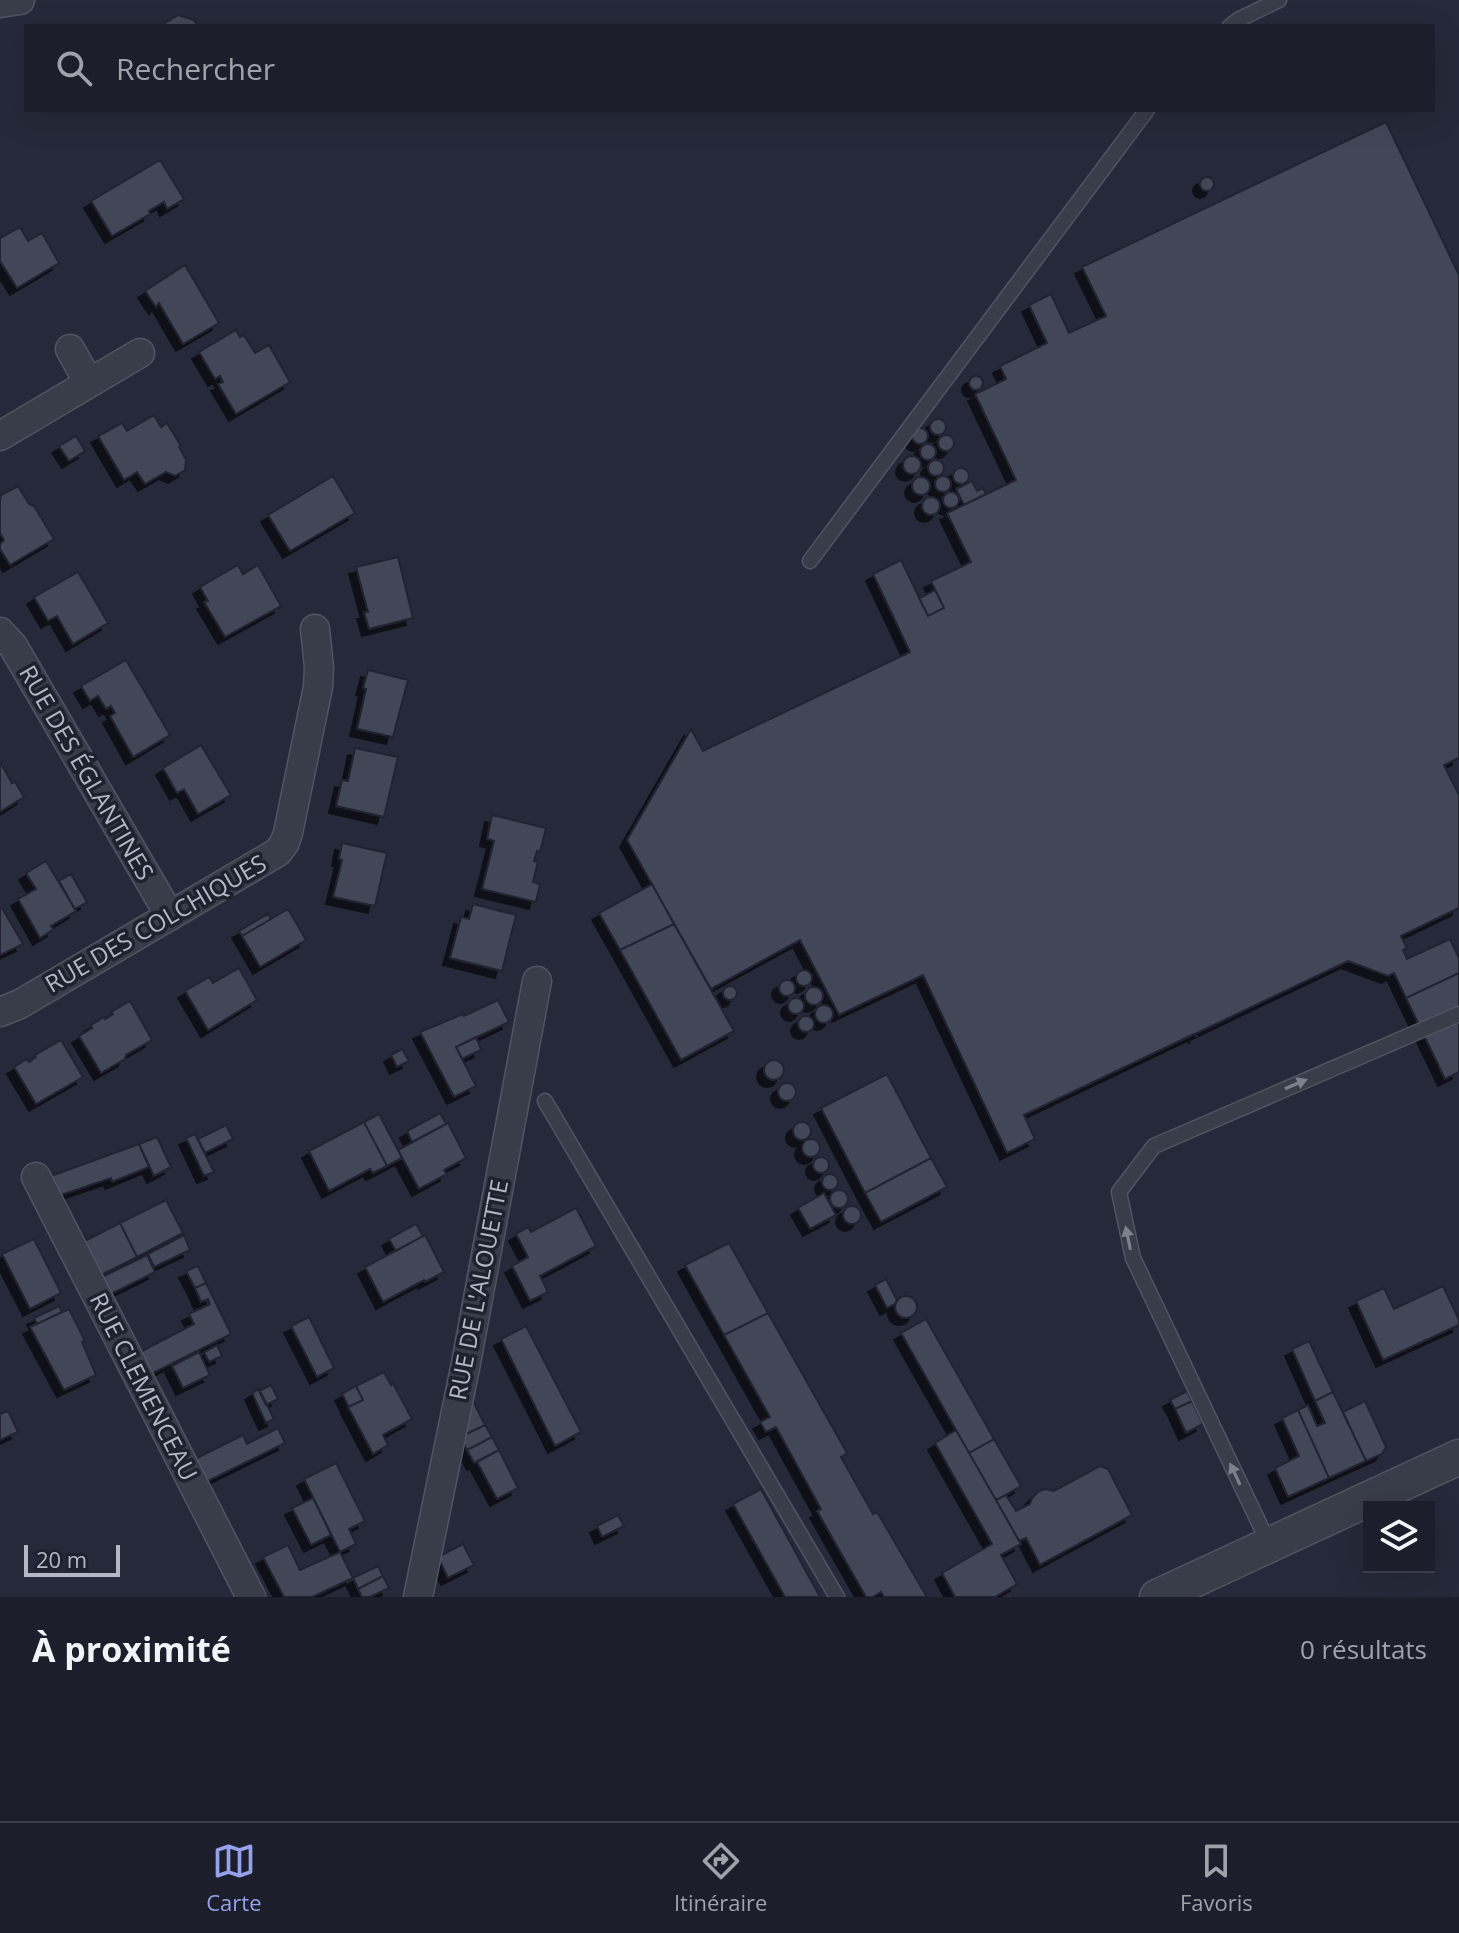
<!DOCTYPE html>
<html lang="fr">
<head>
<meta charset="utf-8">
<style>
	body { margin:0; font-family:"Open Sans",sans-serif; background:#292c37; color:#f1f3f6 }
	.controls { position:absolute; right:24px; bottom:24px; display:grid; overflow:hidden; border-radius:0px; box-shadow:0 8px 32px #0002 }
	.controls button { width:72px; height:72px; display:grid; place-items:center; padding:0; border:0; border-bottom:2px solid #3a3d47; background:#1c1f2b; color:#f1f3f6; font:40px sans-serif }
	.scale { position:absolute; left:24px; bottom:20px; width:96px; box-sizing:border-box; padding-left:8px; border:4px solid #b5b7c5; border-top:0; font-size:22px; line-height:28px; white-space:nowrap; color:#b5b7c5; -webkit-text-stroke:6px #1e212e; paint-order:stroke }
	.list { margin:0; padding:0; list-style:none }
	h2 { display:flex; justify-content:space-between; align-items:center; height:104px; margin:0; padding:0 32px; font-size:34px }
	h2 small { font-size:26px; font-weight:400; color:#a0a2a9 }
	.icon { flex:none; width:44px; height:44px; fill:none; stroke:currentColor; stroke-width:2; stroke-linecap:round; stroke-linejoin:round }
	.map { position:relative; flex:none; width:1459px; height:1597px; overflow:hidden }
	.search { position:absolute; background:#1c1f2b; box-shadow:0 8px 32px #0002; left:24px; right:24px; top:24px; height:88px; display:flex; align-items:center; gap:20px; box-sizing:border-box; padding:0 28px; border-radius:0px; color:#a0a2a9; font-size:30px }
	.sheet { height:224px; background:#1c1f2b }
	nav { display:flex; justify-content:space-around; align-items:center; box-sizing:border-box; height:112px; border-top:2px solid #3a3d47; background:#1c1f2b; font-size:22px; color:#a0a2a9 }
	nav a { display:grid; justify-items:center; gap:4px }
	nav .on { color:#95a1ea }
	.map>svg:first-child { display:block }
	.building { fill:#424758; stroke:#202330; stroke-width:2; filter:url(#shadow) }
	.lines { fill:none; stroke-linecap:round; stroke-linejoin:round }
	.service-casing { stroke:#515461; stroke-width:17 }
	.minor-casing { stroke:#515461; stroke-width:31 }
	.tertiary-casing { stroke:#515461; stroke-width:37 }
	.service { stroke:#393c49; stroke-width:14 }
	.minor { stroke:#393c49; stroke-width:28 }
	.tertiary { stroke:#393c49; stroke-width:34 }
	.oneway { fill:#7d808d }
	.labels { text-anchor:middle; stroke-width:7; stroke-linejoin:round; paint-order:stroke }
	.street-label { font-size:24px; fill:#b5b7c5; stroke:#1e212e }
</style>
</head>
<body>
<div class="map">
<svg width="1459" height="1597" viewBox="0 0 1459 1597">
	<defs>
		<filter id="shadow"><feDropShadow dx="-7" dy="7" stdDeviation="0" flood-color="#0009"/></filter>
	</defs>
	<rect width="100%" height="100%" fill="#262939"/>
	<path class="building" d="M178,15L194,20L198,26H160Z
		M1386,122L1459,275V758L1444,765L1459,795V908L1401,936L1407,948L1403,950L1407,959L1450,939L1459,958V973L1406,998L1394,973L1388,976L1348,961L1195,1034L1197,1037L1194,1034L1024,1115L1035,1139L1007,1153L923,975L839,1015L800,940L711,989L627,840L691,729L703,751L910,652L873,574L901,560L928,616L944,608L931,581L971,562L947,513L1016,480L975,394L1006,379L1000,366L1047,343L1029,305L1051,294L1069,333L1106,316L1082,267Z
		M160,160L184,199L167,209L164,202L149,211L150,214L112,236L91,201Z
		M1200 184a7 7 0 1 1 14 0a7 7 0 1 1-14 0Z
		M20,227L28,241L42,233L59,263L17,288L0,261V238Z
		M185,265L219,323L183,344L159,303L156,307L145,291Z
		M236,330L240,337L244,335L255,353L269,345L290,382L236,414L218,384L223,382L220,376L215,379L199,352Z
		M969 383a7 7 0 1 1 14 0a7 7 0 1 1-14 0Z
		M154,415L161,427L167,423L181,446L179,447L186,460L185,470L175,476L166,472L145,484L137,472L124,480L98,436L122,423L127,431Z
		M930 427a8 8 0 1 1 16 0a8 8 0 1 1-16 0Z
		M912 436a8 8 0 1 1 16 0a8 8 0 1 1-16 0Z
		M938 443a8 8 0 1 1 16 0a8 8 0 1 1-16 0Z
		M76,436L85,451L69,461L59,446Z
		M920 452a8 8 0 1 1 16 0a8 8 0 1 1-16 0Z
		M903 465a9 9 0 1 1 18 0a9 9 0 1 1-18 0Z
		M928 468a8 8 0 1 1 16 0a8 8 0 1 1-16 0Z
		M953 476a8 8 0 1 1 16 0a8 8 0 1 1-16 0Z
		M333,476L355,513L290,551L268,515Z
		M935 484a8 8 0 1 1 16 0a8 8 0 1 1-16 0Z
		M912 486a9 9 0 1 1 18 0a9 9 0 1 1-18 0Z
		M972,481L977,491L983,488L986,494L964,505L956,489Z
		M18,486L29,504L34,506L54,539L10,565L0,549V544L4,540L0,533V501L1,495Z
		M943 500a8 8 0 1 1 16 0a8 8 0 1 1-16 0Z
		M922 506a9 9 0 1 1 18 0a9 9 0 1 1-18 0Z
		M398,557L413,618L369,629L364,612H368L356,567Z
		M238,565L243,574L258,565L281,606L225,637L204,602L208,601L200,587Z
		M78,572L108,623L73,644L57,616L48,621L34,597Z
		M935,590L944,608L928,616L919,598Z
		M126,660L170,735L133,757L110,716L115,713L111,706L106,709L98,696L90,701L81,686Z
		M368,670L408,680L393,737L357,729L366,689L363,688Z
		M201,745L231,795L198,814L184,789L177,793L163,768Z
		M355,748L398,757L384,817L336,806L342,780L348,781Z
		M0,762L12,783L15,782L24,797L0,812Z
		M492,815L546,828L540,852L537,851L534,861L538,862L533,882L540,884L536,902L482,889L494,841L487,839Z
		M342,843L387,853L375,906L333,897L342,860L339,859Z
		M46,861L76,911L51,926L54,929L40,938L18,899L36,889L26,873Z
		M71,874L87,902L75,909L59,881Z
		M652,884L674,924L620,950L599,913Z
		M473,904L516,915L502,971L450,958L461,917L469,919Z
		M2,908L23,944L0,955V909Z
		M288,909L306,940L260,967L242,936Z
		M268,914L271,919L242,936L239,931Z
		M674,924L734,1031L681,1060L620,950Z
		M239,968L257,1000L208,1030L185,991L209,977L213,983Z
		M796 978a8 8 0 1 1 16 0a8 8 0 1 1-16 0Z
		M1459,973V1072L1445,1079L1406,998Z
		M779 988a8 8 0 1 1 16 0a8 8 0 1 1-16 0Z
		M723 993a7 7 0 1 1 14 0a7 7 0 1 1-14 0Z
		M805 996a9 9 0 1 1 18 0a9 9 0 1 1-18 0Z
		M788 1006a8 8 0 1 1 16 0a8 8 0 1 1-16 0Z
		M498,1000L509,1022L456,1047L476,1086L454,1097L420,1032L463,1014L464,1016Z
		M130,1001L152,1040L126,1055L125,1059L101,1073L79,1036L92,1028L91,1025L104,1017L105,1019L113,1014L111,1012Z
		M815 1014a9 9 0 1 1 18 0a9 9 0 1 1-18 0Z
		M798 1024a8 8 0 1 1 16 0a8 8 0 1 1-16 0Z
		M476,1037L481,1050L462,1059L456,1047Z
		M61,1040L83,1077L36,1104L14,1067L27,1059L29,1062L36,1057L35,1055Z
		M402,1049L409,1061L397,1067L391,1055Z
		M764 1070a10 10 0 1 1 20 0a10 10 0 1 1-20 0Z
		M887,1074L931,1158L865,1193L821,1108Z
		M778 1092a9 9 0 1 1 18 0a9 9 0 1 1-18 0Z
		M440,1113L446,1124L412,1142L407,1131Z
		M379,1114L402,1158L387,1166L364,1122Z
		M364,1122L387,1166L373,1173L370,1169L329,1191L309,1151Z
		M793 1131a9 9 0 1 1 18 0a9 9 0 1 1-18 0Z
		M448,1123L466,1158L444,1170L447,1174L419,1189L398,1150Z
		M226,1125L233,1139L205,1153L198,1139Z
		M195,1134L214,1172L204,1176L186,1138Z
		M157,1137L171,1167L154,1176L139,1144Z
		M802 1148a9 9 0 1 1 18 0a9 9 0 1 1-18 0Z
		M139,1144L149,1167L112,1182L111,1178L61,1195L51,1176Z
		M813 1165a8 8 0 1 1 16 0a8 8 0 1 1-16 0Z
		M931,1158L947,1187L881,1222L865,1193Z
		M822 1182a8 8 0 1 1 16 0a8 8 0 1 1-16 0Z
		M830 1199a9 9 0 1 1 18 0a9 9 0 1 1-18 0Z
		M824,1193L836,1215L810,1229L798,1208Z
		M166,1200L183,1233L137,1257L120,1223Z
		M843 1215a9 9 0 1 1 18 0a9 9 0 1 1-18 0Z
		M576,1208L596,1246L540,1276L548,1292L530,1301L512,1266L528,1257L516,1234L528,1227L531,1232Z
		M120,1223L137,1257L97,1277L78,1238L84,1235L87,1240Z
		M416,1224L423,1236L396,1251L389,1239Z
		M184,1235L190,1250L154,1267L148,1254Z
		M425,1235L444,1272L425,1282L424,1280L383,1302L365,1267Z
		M34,1239L61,1293L30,1309L2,1254Z
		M729,1243L768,1313L724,1335L685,1265Z
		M147,1255L155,1272L107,1296L98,1279Z
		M198,1266L206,1283L195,1288L186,1271Z
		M886,1279L897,1300L895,1304L887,1308L875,1285Z
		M206,1283L231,1334L147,1376L136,1354L194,1324L189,1314L210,1304L208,1299L201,1302L195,1288Z
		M1443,1286L1459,1320V1325L1383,1360L1356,1301L1384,1288L1394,1309Z
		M895 1307a11 11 0 1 1 22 0a11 11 0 1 1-22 0Z
		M59,1306L62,1312L37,1324L34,1318Z
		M69,1309L85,1341L82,1342L96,1375L64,1390L30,1327Z
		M768,1313L847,1453L841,1457L873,1514L877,1512L927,1597H884L881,1592L873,1597H866L817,1511L821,1509L776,1427L766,1432L760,1422L770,1417L724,1335Z
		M309,1317L334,1368L317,1377L291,1326Z
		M926,1319L994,1439L969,1453L901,1333Z
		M526,1326L581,1432L555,1446L501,1339Z
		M1309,1341L1333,1392L1315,1401L1292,1349Z
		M217,1345L222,1356L209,1362L204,1352Z
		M199,1352L210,1375L183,1388L172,1366Z
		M384,1372L391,1385L393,1383L412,1419L383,1435L388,1445L373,1454L348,1407L363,1400L356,1386Z
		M271,1385L278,1399L266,1405L259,1391Z
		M356,1386L363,1400L349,1407L342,1394Z
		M259,1389L274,1419L266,1423L252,1393Z
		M1187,1391L1192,1401L1175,1409L1170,1400Z
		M1333,1392L1366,1461L1329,1478L1298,1410L1308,1405L1317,1426L1325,1423L1315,1401Z
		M469,1393L485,1425L460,1437Z
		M1192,1401L1203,1424L1186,1433L1175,1409Z
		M1365,1401L1386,1447L1382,1454L1366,1461L1343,1412Z
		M1298,1410L1329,1478L1288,1497L1275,1468L1299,1456L1282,1418Z
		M8,1411L18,1432L0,1440V1414Z
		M485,1425L492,1437L467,1450L460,1437Z
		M278,1428L285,1443L202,1484L191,1461L243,1435L247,1444Z
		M956,1430L1021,1544L1001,1555L1017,1584L995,1597H955L942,1573L992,1544L935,1443Z
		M492,1437L499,1450L474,1463L467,1450Z
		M994,1439L1021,1486L996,1500L969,1453Z
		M499,1450L518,1488L497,1499L477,1462Z
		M336,1463L365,1521L349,1529L356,1544L340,1552L304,1479Z
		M1100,1466L1108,1469L1132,1515L1040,1565L1026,1538L1019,1541L996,1500L1006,1495L1016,1511L1030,1504L1032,1498L1039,1491L1045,1489L1054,1491Z
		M761,1489L820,1597H785L733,1504Z
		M313,1498L331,1535L311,1545L292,1508Z
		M618,1515L624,1526L602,1537L597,1526Z
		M463,1544L474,1565L448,1578L438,1557Z
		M288,1545L300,1570L340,1552L353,1578L312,1597H284L263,1557Z
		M378,1566L383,1576L358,1589L353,1578Z
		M383,1576L389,1588L370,1597H362L358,1589Z"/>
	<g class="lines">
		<defs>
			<path id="service" d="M1230,26L1238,20L1279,0
				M810,561L1147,110
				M545,1101L837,1597
				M1269,1544L1133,1258L1119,1192L1154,1146L1459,1014"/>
			<path id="minor" d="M0,3L20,0
				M70,349L89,383
				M0,436L140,353
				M0,632L13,646L170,916
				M0,1012L20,1004L278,852L285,842L288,833L318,687L319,667L315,629
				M36,1177L251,1597
				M418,1597L466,1363L537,981"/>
			<path id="tertiary" d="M1157,1597L1459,1457"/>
		</defs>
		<use href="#service" class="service-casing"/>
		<use href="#minor" class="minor-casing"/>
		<use href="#tertiary" class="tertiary-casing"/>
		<use href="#service" class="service"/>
		<use href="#minor" class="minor"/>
		<use href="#tertiary" class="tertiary"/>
	</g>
	<defs><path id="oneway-solid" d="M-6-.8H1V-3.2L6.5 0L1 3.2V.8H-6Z" transform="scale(2)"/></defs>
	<g class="oneway">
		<use href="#oneway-solid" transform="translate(1296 1084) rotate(-23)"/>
		<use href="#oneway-solid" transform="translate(1128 1238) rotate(-102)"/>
		<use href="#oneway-solid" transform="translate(1235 1474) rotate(-115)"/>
	</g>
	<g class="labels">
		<g class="street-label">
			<text transform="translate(86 773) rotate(60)" y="8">RUE DES ÉGLANTINES</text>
			<text transform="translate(156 924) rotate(-30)" y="8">RUE DES COLCHIQUES</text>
			<text transform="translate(479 1290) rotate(-79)" y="8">RUE DE L'ALOUETTE</text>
			<text transform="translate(143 1387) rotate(63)" y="8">RUE CLEMENCEAU</text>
		</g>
	</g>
</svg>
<div class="controls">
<button><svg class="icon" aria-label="layers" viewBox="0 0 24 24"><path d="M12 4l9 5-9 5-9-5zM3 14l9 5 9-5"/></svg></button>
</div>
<div class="scale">20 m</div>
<div class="search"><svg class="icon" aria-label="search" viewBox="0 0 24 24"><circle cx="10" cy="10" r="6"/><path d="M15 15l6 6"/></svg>Rechercher</div>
</div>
<section class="sheet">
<h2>À proximité<small>0 résultats</small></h2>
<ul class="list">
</ul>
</section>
<nav>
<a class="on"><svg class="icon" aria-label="map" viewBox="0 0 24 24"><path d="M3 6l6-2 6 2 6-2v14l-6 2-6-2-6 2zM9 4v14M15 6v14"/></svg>Carte</a>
<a><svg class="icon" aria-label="directions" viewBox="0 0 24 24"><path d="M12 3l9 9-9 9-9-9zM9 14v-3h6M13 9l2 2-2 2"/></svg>Itinéraire</a>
<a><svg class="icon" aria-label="saved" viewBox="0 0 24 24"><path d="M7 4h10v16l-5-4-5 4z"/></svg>Favoris</a>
</nav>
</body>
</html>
